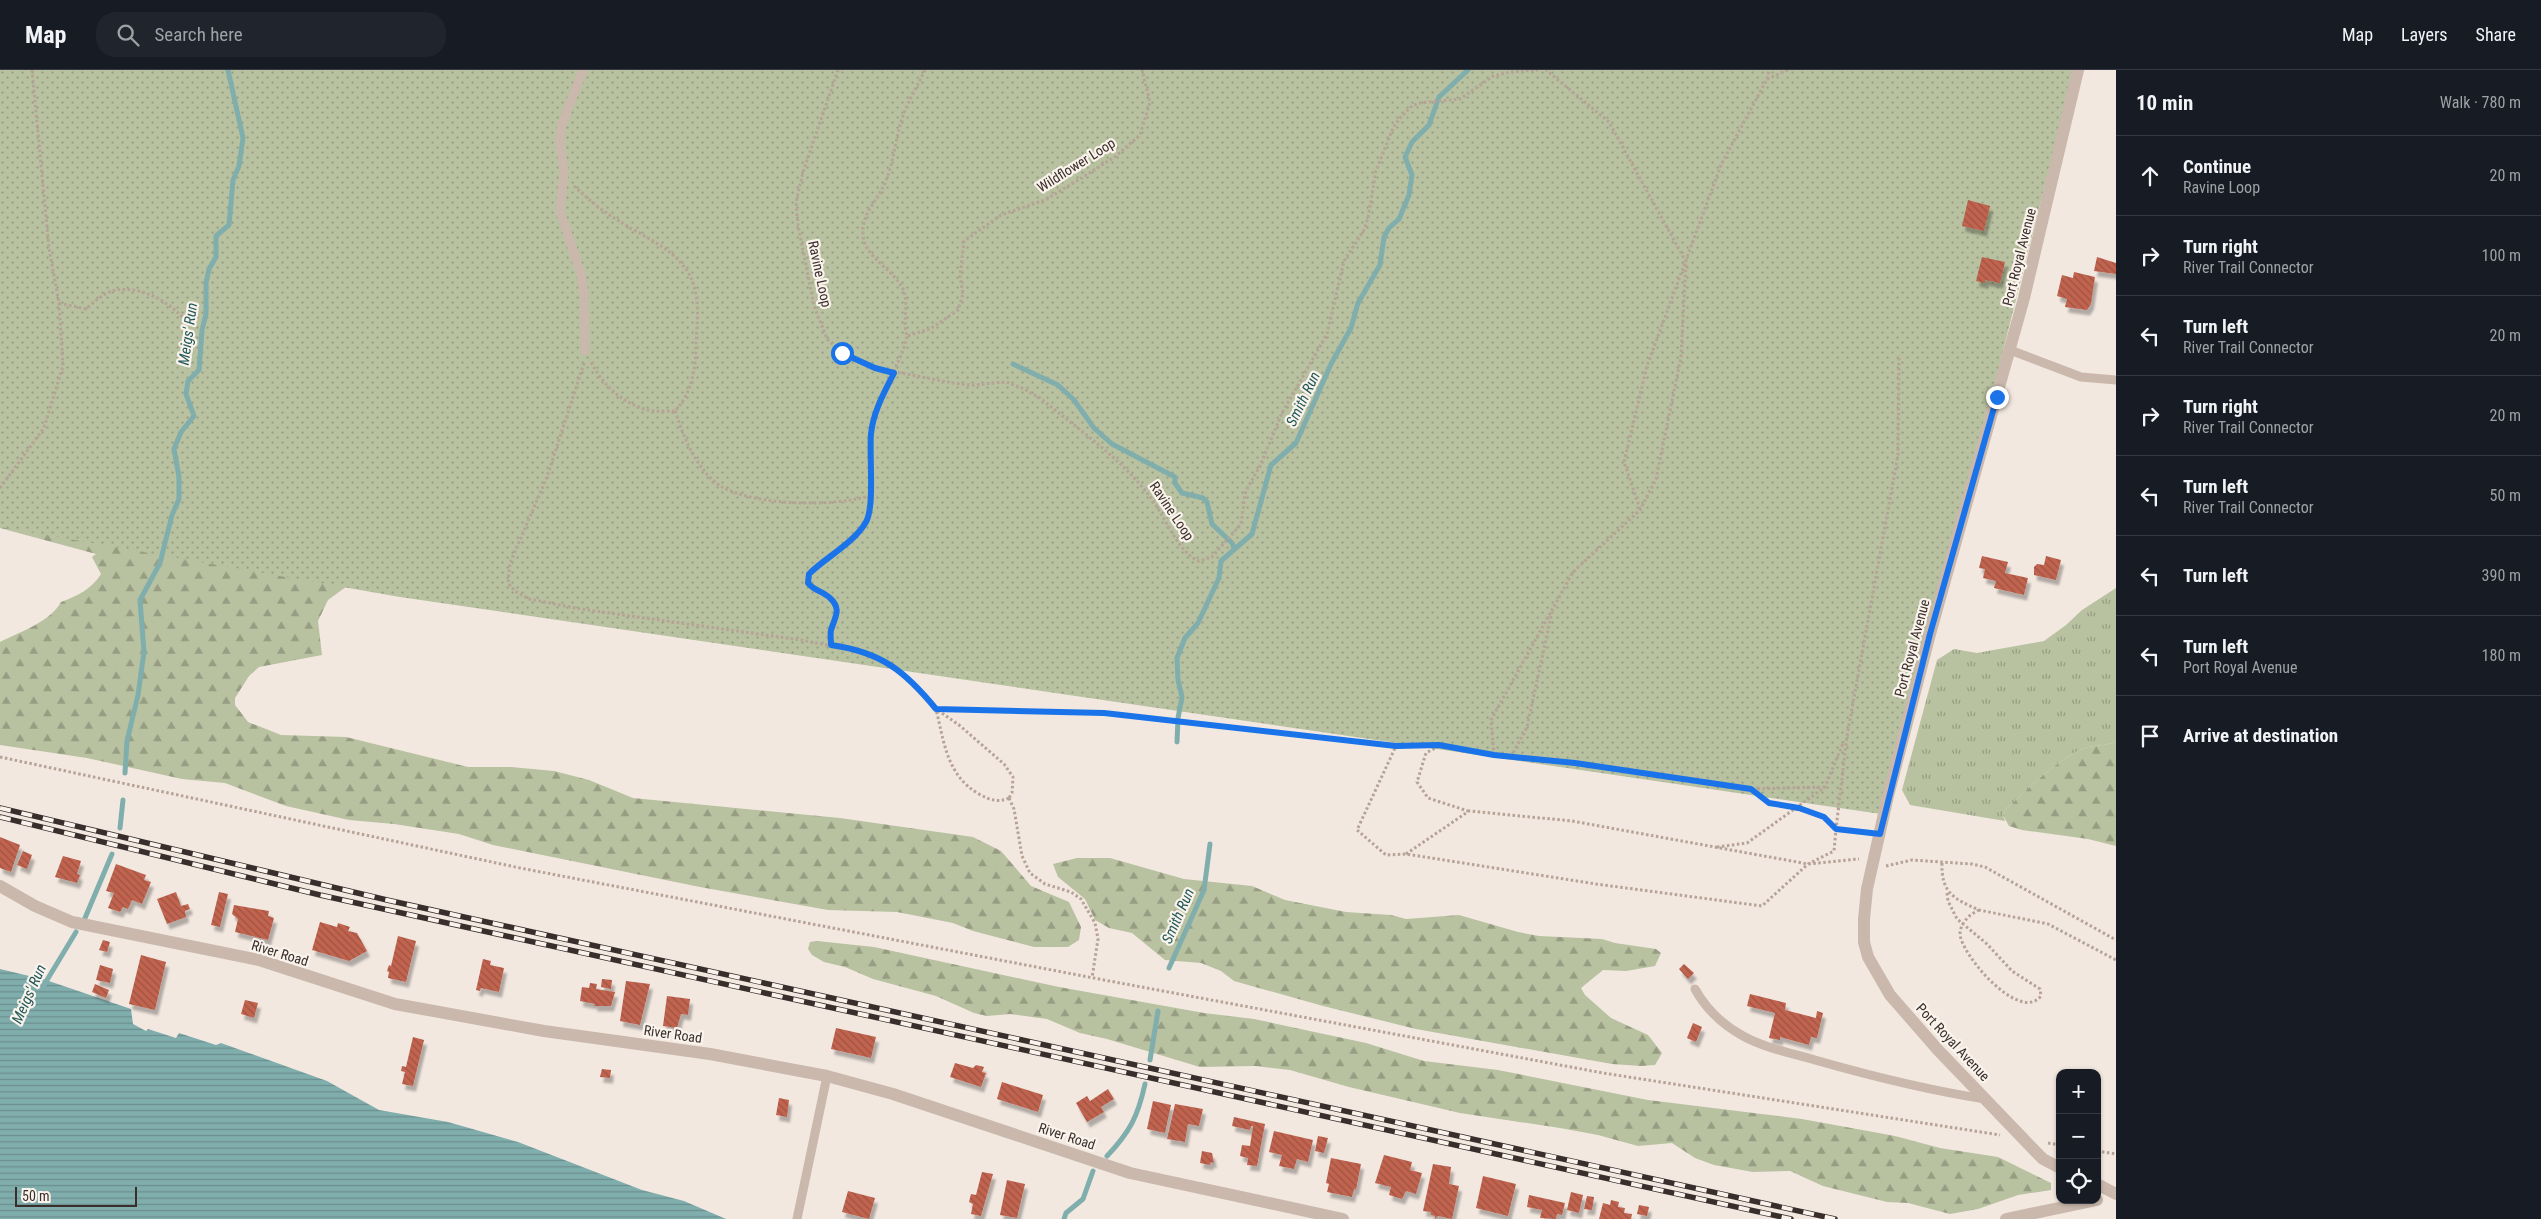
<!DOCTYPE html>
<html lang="en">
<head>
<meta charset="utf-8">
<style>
	body { margin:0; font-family:"Roboto Condensed",sans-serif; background:#20242c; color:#f1f3f6 }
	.controls { position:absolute; right:15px; bottom:15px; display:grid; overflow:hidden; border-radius:10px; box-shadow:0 1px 4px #0004 }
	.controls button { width:45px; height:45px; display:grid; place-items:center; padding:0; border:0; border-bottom:1px solid #363941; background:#171b24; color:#f1f3f6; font:25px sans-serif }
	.scale { position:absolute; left:15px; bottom:12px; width:122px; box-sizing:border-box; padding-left:5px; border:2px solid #392e2b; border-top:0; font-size:14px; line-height:18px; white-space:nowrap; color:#392e2b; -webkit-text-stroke:4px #faf3ec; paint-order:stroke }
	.stop { position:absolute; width:15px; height:15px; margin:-11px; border:4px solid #1a73e8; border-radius:50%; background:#fff }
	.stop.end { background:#1a73e8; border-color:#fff; box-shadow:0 1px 5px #0008 }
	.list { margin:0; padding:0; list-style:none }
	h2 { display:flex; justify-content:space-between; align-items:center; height:65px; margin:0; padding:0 20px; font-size:21px }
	h2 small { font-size:16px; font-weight:400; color:#9ea1a6 }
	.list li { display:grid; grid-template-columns:32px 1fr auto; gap:15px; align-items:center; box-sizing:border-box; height:80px; padding:0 20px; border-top:1px solid #363941 }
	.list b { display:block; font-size:19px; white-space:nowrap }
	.list p { margin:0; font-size:16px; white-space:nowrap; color:#9ea1a6 }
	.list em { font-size:16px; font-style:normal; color:#9ea1a6 }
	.icon { flex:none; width:28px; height:28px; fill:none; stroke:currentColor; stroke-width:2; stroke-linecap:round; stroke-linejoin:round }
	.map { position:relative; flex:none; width:2116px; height:1149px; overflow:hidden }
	header { display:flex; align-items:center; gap:30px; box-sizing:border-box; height:70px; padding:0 25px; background:#171b24; border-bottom:1px solid #363941 }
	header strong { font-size:24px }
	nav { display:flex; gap:28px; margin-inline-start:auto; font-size:18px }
	.search { width:350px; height:45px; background:#20242c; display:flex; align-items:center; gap:12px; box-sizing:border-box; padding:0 18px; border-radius:20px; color:#9ea1a6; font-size:19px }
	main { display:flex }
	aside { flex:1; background:#171b24 }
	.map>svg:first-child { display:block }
	.grass { fill:url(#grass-tufts) }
	.forest { fill:url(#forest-firs) }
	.park { fill:url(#park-dots) }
	.water { fill:url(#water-rules) }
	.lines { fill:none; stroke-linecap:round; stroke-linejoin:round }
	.stream { stroke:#80aead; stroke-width:5 }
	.building { fill:url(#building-back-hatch); filter:url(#shadow) }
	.path { stroke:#b6a296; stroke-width:3; stroke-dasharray:2.5 2.5; stroke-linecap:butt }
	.service { stroke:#cab8ac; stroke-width:9 }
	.minor { stroke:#cab8ac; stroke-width:12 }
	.rail-casing { stroke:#392e2b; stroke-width:5.5 }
	.rail { stroke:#faf3ec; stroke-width:4; stroke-dasharray:11; stroke-linecap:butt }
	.route { stroke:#1a73e8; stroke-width:6 }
	.labels { text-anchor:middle; stroke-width:4.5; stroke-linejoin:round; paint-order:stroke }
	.street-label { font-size:14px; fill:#392e2b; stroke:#faf3ec }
	.water-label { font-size:15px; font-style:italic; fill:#215959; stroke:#faf3ec }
</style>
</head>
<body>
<header>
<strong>Map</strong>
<div class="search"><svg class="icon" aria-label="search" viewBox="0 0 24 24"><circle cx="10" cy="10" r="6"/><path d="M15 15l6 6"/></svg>Search here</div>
<nav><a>Map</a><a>Layers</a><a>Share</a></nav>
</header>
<main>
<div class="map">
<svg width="2116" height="1149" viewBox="0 0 2116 1149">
	<defs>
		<pattern id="grass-tufts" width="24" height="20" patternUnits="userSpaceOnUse" patternTransform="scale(1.25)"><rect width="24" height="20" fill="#b8c1a0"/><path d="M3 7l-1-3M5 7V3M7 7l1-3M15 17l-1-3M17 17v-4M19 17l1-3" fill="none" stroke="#979d83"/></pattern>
		<pattern id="forest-firs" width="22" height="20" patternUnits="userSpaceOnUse" patternTransform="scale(1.25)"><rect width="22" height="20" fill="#b8c1a0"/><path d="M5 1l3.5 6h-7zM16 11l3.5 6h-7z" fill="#979d83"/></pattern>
		<pattern id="park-dots" width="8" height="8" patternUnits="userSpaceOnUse" patternTransform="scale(1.25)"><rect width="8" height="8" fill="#b8c1a0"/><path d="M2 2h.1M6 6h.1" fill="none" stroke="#979d83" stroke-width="1.8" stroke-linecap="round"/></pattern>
		<pattern id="water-rules" width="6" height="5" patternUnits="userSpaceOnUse" patternTransform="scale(1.25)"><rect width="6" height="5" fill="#80aead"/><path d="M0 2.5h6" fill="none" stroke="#6a8e8d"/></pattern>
		<pattern id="building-back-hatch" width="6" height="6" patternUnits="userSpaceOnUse" patternTransform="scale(1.25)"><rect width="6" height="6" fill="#c1644f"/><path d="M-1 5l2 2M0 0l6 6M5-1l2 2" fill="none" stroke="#9e5342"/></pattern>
		<filter id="shadow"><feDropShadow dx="3" dy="5.5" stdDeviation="1" flood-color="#0004"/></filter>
	</defs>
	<rect width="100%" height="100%" fill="#f2e8e0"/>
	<path class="grass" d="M2116,518V672C2105,676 2093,675 2082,679C2053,693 2029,718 2006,739L2003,745L2005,751L1910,735L1902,720L1937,590L1954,579L1977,583L2044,571L2066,555L2082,540Z"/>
	<path class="forest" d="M0,107L350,514L328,530L318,551L322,585L259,597L249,606L235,628V635L248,652L281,665L346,667L468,697H511L554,701L589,710L633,728L840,748L973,767L1001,781L1031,816L1069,832L1081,857L1079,870L1068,877H1034L973,861L953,853L897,842L828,840L700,817L493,775L459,764L394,754L349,750L286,736L225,713L182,709L87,688L0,675V572C20,562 50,552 61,532C77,526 92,519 101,504L92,487L96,484L0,458Z
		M2116,672V776L2088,769L2022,760L2009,756L2003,745L2006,739C2029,718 2053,693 2082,679C2093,675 2105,676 2116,672Z
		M1077,788H1110L1184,809L1252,816L1285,830L1346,842L1391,845L1406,849L1459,845L1518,862L1539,866L1602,869L1615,873L1656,879L1661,883L1655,896L1626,901L1603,900L1581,918L1585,925L1611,948L1648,965L1662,983L1655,995L1641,996L1612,994L1416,959L1323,936L1234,911L1221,901L1201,893L1165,890L1132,863L1109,858L1095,850L1085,829L1058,807L1053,794Z
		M817,871L874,877L1059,917L1204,943L1254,949L1366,973L1424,991L1498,1000L1648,1030L1802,1049L1895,1066L1940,1078L1998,1087L2051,1113V1120L2018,1125L1978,1139L1950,1144L1908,1133L1887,1132L1823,1116L1790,1101L1753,1102L1714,1095L1695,1088L1672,1073L1638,1076L1598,1065L1560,1058L1460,1043L1349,1017L1290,1000L1255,996L1200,997L1107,969L1080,963L1047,949L1010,944L987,946L974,943L936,926L873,909L845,897L824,892L812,885L808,879L810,872Z"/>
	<path class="park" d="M0,0H2074L1982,364L1881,744L400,527L0,457Z"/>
	<path class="water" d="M0,899L46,910L131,939L133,954L146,961L148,959L176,968L179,963L216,975L221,973L327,1011L379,1040L448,1052L518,1072L642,1120L684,1131L726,1149H0Z"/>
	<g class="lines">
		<path class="stream" d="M1013,294L1058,315L1074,330L1094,358L1112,374L1175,407V413L1182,423L1203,428L1207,432L1212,454L1232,473L1234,478
			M1177,672L1178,648L1182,627L1178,610L1177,588L1185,568L1198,553L1219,508L1221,491L1252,464L1271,395L1296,373L1331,294L1351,258L1358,233L1380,195L1384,167L1389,158L1399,149L1409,125L1412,105L1405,87L1412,72L1429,55L1439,27L1468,0
			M125,703L127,671L138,625L144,582L140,530L160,493L172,445L179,429V407L174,379L181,362L194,346L186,324L188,311L199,300L202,260L206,244V213L209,199L216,187V166L229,155L233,110L239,96L243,68L228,0
			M120,758L123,730
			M85,848L112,784
			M1169,898L1204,820L1210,774
			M44,915L76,862
			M1150,990L1158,941
			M1107,1086C1130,1062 1138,1046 1145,1014
			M1064,1149L1066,1143L1083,1129L1093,1101"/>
	</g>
	<path class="building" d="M1968,130L1990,136L1984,161L1962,156Z
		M1982,187L2005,192L2000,213L1985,210V213L1976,211Z
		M2097,187L2116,193V204L2094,201Z
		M2074,202L2095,207L2091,234L2087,240L2065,237L2067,229L2057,226L2062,205L2073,208Z
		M1982,486L2008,492L2005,503L2028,508L2024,525L1994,518L1996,511L1983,508L1985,499L1979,498Z
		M2046,486L2061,490L2056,510L2034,505V497L2037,494L2044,495Z
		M0,767L20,775L11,802L0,798Z
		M23,781L32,785L27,799L17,795Z
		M63,786L81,791L77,804L80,805L77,813L55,807Z
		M116,794L146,805L144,810L151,812L142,834L132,830L128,839L123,837L120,842L108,838L114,823L106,821Z
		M176,822L181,836L188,834L190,839L185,841L186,847L167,854L157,829Z
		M219,822L228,824L220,857L211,855Z
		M234,835L269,841L268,846L274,848L268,870L235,862L238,849L232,844Z
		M320,852L337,857L338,853L350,857L348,861L357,863L367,881L349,891L312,880Z
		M398,866L416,871L406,912L388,908L389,902L387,901L389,895L391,896Z
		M103,870L110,872L107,882L99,880Z
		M141,885L166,892L155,940L129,934Z
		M483,889L491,891L490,895L504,898L499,922L481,918L480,921L476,920Z
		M1684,894L1694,903L1688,909L1679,899Z
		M100,895L113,899L110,913L96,910Z
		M602,909L612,910L611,919L601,917Z
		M626,911L650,914L640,955L620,951Z
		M590,913L597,914L596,919L615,922L611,936H594L595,934L580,931L582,917L589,918Z
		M95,914L109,920L106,928L92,922Z
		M1750,924L1786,933L1785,940L1816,948L1817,941L1823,943L1817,968L1811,967L1809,975L1780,967V970L1769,968L1775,943L1747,936Z
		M667,926L690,929L688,945L681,944L677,958L663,956Z
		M245,930L258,933L254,948L241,944Z
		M1693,953L1702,957L1696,972L1687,968Z
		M836,958L876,967L871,988L831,979Z
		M413,967L424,970L413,1016L402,1014L405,1002L401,1001L402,996L406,997Z
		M955,993L973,998L976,995L984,997L982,1002L986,1003L981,1017L950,1007Z
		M602,999L611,1000L610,1008L600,1007Z
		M1002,1012L1043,1025L1038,1042L997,1029Z
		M1108,1019L1114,1029L1101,1037L1104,1042L1087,1052L1076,1033L1087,1026L1090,1031Z
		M779,1028L789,1030L787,1047L776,1045Z
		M1153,1031L1171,1035L1165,1063L1147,1059Z
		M1175,1034L1203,1039L1199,1056L1188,1054L1185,1072L1167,1069Z
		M1234,1047L1265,1054L1257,1096L1247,1095L1248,1088L1240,1086L1242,1075L1250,1076L1253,1056H1251L1250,1060L1232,1056Z
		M1274,1061L1313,1070L1308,1092L1297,1089L1294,1099L1279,1096L1282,1085L1269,1082Z
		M1318,1066L1328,1068L1324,1083L1315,1081Z
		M1202,1081L1212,1083L1214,1093L1211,1092L1210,1095L1200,1093Z
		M1384,1085L1412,1092L1410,1100L1422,1103L1416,1124L1406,1121L1402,1129L1389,1125L1391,1117L1375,1113Z
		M1331,1088L1361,1094L1356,1120L1354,1119L1352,1127L1327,1122L1329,1114L1326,1113Z
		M1433,1094L1451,1097L1449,1114L1459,1116L1452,1149L1438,1146L1435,1149V1146L1431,1145V1142L1423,1141Z
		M982,1102L993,1104L981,1146L971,1144L973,1134L969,1132L971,1124L976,1125Z
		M1483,1106L1516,1114L1508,1146L1476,1138Z
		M1007,1110L1025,1114L1017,1148L1000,1145Z
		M848,1121L875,1128L869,1149L842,1142Z
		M1571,1122L1583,1125L1579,1143L1567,1140Z
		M1529,1125L1565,1133L1562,1145L1557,1144L1556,1149L1540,1148L1542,1140L1527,1137Z
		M1587,1126L1594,1127L1592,1140L1584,1139Z
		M1611,1130L1619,1132L1618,1137L1625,1138L1624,1143L1632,1144L1631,1149H1599L1603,1133L1610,1135Z
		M1639,1135L1649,1137L1647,1146L1637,1144Z"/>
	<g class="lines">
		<path class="path" d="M32,0L49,178L59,233L86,239C93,233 104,223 112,221C139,214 169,231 186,251
			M838,0L803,102L796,132L798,155L814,236L827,269L842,283L875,298L953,313L973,315L1006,312L1022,318L1040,328C1078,359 1122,389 1151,428C1164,445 1179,484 1199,491L1212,487L1241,454L1245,424L1248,417L1260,396L1282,343L1327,264L1344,191L1364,160L1368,148L1376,101L1393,58L1400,48L1412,36L1420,33L1460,29L1493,6L1510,2L1538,0
			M925,0C917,17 906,34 901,52C895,72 893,96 884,115C876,133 858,147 864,171C868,187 892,200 902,217C910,231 902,251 907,266L930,259L958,240L963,224L960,206L964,171L1001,145L1045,130L1080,109L1116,86L1140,65L1150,32L1142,0
			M1767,9L1788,0
			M574,116C588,129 602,141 619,151C645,168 682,181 693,213C700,232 697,255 696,274C696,298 692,323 675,341C667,341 656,342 648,340C621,333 602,314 590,290
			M584,293L547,407L510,493L508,513L515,521L529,529L581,539L801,570L868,583L897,599L936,639L959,655L1004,694L1013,707L1012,723L1009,728
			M675,341C682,361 689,382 703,399C707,405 716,414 722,417C758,436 832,437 869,426
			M0,418L44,358L63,296L59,233
			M1640,439L1624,392L1647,296L1721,95L1767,9L1769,0
			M831,575C830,545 854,534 812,518L807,509L809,504C826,487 853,474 866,453C876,435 867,374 874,347C881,318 901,295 907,266
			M1439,676L1426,683L1417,712L1428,728L1468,741
			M1494,685L1491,650L1573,502L1640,440L1656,409L1681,287L1686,192L1609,52L1546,0
			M0,687L520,798L1104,910L1603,1003L2000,1065
			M1511,687L1527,657L1552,542
			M1751,719C1756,723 1763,731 1770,733C1798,743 1813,736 1836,759L1834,781L1808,794L1762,836L1596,814L1406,784L1386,785L1357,760L1396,676L1439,675L1511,687L1575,693L1751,719L1825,717
			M1009,728C998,733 990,730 979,724C947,706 944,672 936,639L1104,643L1396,676
			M1009,728L1014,739L1022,786L1030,803L1045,814L1071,822L1081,829L1095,853L1098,869L1092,908
			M1867,762L1836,759L1847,666L1898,385L1899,285
			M1717,777L1747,773L1825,717L1844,671
			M1406,784L1469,741L1572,751L1808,794L1859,789
			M1942,793C1941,823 1954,829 1979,840L2048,854L2116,890
			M1886,796L1912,790L1972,794L1985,797L2116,870
			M1947,823L1948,831L1957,849L1987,874L2012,901L2040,919L2041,926C2019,954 1959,882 1960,863C1961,852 1970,844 1979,840
			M2048,1073L2060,1075
			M2097,1081L2116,1084"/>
		<path class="service" d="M583,0L562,54L560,71L564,103L560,141L581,204L584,224L585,281
			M2010,280L2081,307L2116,310
			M1695,919C1706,939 1723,955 1743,966C1765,978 1791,983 1815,990C1871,1006 1927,1020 1985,1029
			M797,1149L827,1006"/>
		<path class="minor" d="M0,816L35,836L72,852L259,890L395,934L544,961L710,984L827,1006L893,1024L1130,1103L1343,1149
			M2060,1098L2043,1089L2036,1082L1938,980L1890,925L1868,887L1864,872V849L1867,819L1888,726L1930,564L2024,228L2078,0
			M2097,1114L2116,1124
			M2006,1149L2097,1130"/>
		<defs>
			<path id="rail" d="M0,738L387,830L1835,1149
				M0,747L320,825L1791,1149"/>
		</defs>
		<use href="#rail" class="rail-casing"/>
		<use href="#rail" class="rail"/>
	</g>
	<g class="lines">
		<path class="route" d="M842,283L875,298L894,303C884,323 873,342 871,364C869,385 875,436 866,452C854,473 826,487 809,504L808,513C814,521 823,521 830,528C842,539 835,547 831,560C830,564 831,570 831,575C881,582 905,601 936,639L1104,643L1396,676L1439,675L1494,685L1575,693L1751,719L1769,733L1799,738L1824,747L1836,759L1880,764L1930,564L1997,327"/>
	</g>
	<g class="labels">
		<g class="street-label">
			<text transform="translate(1076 95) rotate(-32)" y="5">Wildflower Loop</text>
			<text transform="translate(2019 187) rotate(-76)" y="5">Port Royal Avenue</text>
			<text transform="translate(820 204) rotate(78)" y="5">Ravine Loop</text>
			<text transform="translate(1172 441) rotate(56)" y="5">Ravine Loop</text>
			<text transform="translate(1912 578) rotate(-75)" y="5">Port Royal Avenue</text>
			<text transform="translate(280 883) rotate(17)" y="5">River Road</text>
			<text transform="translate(673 964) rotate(8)" y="5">River Road</text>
			<text transform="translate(1953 972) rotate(47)" y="5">Port Royal Avenue</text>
			<text transform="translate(1067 1066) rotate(18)" y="5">River Road</text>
		</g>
		<g class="water-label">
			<text transform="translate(188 264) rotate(-82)" y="5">Meigs' Run</text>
			<text transform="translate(1303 329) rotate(-64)" y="5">Smith Run</text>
			<text transform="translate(1178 846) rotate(-66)" y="5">Smith Run</text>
			<text transform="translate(29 924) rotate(-66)" y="5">Meigs' Run</text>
		</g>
	</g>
</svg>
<div class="controls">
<button>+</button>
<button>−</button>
<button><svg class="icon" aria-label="locate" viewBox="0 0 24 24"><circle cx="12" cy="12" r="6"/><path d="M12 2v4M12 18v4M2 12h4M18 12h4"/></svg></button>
</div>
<div class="scale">50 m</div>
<div class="stop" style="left:842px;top:283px"></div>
<div class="stop end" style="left:1997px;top:327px"></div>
</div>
<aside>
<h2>10 min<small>Walk · 780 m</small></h2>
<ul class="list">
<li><svg class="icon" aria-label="ahead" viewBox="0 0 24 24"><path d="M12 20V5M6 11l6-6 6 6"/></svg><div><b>Continue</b><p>Ravine Loop</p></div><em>20 m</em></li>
<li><svg class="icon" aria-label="right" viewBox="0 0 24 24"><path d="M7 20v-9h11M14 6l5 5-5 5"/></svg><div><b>Turn right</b><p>River Trail Connector</p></div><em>100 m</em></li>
<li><svg class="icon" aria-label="left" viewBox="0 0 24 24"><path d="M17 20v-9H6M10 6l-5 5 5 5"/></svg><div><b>Turn left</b><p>River Trail Connector</p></div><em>20 m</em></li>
<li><svg class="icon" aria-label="right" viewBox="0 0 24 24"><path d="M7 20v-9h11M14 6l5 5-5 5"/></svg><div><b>Turn right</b><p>River Trail Connector</p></div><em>20 m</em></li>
<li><svg class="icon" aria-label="left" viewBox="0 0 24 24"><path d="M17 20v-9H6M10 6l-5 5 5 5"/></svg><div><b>Turn left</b><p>River Trail Connector</p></div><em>50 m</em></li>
<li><svg class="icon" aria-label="left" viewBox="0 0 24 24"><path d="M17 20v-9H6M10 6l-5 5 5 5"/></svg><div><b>Turn left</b></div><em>390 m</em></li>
<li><svg class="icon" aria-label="left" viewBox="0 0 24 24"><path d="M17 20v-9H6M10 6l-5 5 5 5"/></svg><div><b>Turn left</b><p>Port Royal Avenue</p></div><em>180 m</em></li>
<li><svg class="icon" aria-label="arrive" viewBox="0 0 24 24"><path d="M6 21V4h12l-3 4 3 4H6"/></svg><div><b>Arrive at destination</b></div></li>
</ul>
</aside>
</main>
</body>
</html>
